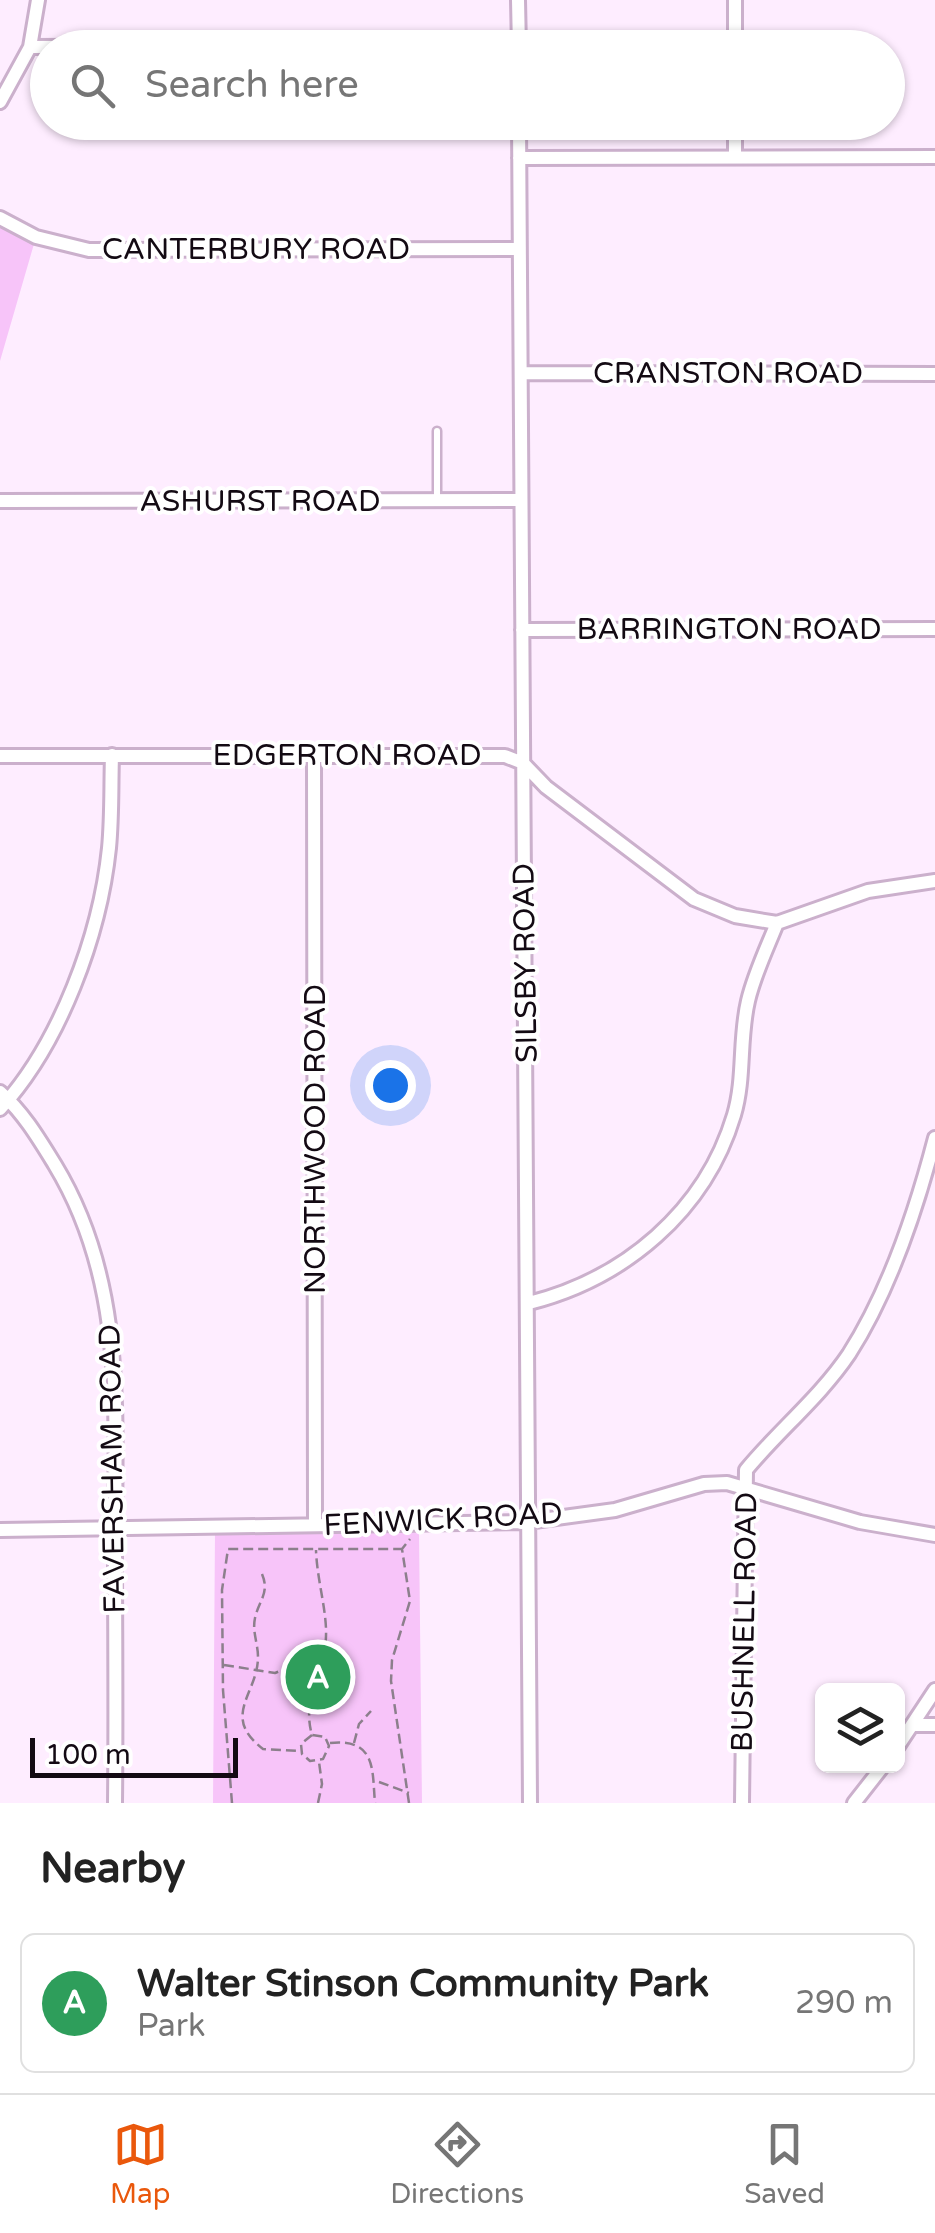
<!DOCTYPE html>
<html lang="en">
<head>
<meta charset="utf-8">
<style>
	body { margin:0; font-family:"Varela Round",sans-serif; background:#f2f2f2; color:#222 }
	.controls { position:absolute; right:30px; bottom:30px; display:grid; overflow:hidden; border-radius:15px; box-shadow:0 2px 8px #0004 }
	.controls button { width:90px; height:90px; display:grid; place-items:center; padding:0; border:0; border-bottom:2px solid #e0e0e0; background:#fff; color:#222; font:50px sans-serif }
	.scale { position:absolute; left:30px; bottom:25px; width:208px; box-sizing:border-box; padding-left:10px; border:5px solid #130a13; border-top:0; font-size:28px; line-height:35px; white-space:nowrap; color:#130a13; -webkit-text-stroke:8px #fff; paint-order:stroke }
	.you { position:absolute; left:390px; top:1085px; width:35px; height:35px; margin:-25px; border:8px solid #fff; border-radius:50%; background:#1a73e8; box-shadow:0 0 0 15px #1a73e833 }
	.badge { display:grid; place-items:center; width:65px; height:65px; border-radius:50%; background:#ea580c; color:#fff; font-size:32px; font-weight:700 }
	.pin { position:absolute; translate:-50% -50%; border:5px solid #fff; box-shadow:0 2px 10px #0006 }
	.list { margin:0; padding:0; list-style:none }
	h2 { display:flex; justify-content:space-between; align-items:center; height:130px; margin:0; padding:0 40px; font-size:42px }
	h2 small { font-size:32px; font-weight:400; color:#767676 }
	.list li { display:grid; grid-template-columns:65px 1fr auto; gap:30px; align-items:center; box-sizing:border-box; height:140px; margin:0 20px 20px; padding:0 20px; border:2px solid #e0e0e0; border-radius:15px }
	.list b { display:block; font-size:38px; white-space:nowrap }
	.list p { margin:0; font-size:32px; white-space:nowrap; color:#767676 }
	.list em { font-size:32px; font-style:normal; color:#767676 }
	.icon { flex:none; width:55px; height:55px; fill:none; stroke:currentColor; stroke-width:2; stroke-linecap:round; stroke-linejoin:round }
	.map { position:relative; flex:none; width:935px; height:1803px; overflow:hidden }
	.search { position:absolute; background:#fff; box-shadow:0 2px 8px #0004; left:30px; right:30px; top:30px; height:110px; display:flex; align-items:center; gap:25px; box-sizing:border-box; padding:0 35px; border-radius:55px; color:#767676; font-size:38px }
	.sheet { height:290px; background:#fff }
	nav { display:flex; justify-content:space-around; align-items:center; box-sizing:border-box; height:140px; border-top:2px solid #e0e0e0; background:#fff; font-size:28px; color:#767676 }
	nav a { display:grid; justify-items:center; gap:5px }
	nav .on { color:#ea580c }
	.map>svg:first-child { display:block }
	.green { fill:#f7c4f9 }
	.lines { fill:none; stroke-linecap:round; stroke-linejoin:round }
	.lane-casing { stroke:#cbb0cc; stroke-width:11 }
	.street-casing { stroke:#cbb0cc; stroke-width:18 }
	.path { stroke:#8c7f8c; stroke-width:2.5; stroke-dasharray:10 5; stroke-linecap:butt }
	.lane { stroke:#fff; stroke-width:6 }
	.street { stroke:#fff; stroke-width:12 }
	.labels { text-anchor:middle; stroke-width:8; stroke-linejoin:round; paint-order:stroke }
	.street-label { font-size:30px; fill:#130a13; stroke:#fff }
</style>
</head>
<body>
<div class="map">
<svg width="935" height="1803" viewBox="0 0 935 1803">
	<rect width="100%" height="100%" fill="#feedff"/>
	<path class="green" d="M0,218L36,237L0,361Z
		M215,1532H419L422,1803H213Z"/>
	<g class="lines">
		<defs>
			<path id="lane" d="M437,431V500"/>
			<path id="street" d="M518,0L519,48
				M735,0V48
				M30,47L519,45
				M0,102L30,47L38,0
				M519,122L530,1803
				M735,122V156
				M519,158L935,157
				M0,218L36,237L89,250L518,249
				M521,373L935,374
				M0,501L521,500
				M522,630L935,629
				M314,753L315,1525
				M0,756H505L523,763L546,787L694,899L735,916L777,923L868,891L935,881
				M0,1092C23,1112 39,1139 55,1165C126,1282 115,1412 115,1543C115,1630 116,1716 115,1803
				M0,1109C60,1044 100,935 109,848C112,817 111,786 112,755
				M529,1303C624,1279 705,1212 734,1115C745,1078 739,1039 748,1001C754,975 767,948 777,923
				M0,1530L527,1522L615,1510L704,1484L727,1483L860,1522L935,1535
				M913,1725H935
				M898,1746L935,1690
				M742,1803L746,1470C779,1430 820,1397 849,1354C890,1290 916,1211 935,1138
				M854,1803L883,1766"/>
		</defs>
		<use href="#lane" class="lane-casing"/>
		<use href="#street" class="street-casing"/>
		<path class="path" d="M262,1574C270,1593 259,1600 255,1618C252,1632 258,1643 258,1657C258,1694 220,1716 263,1749L300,1751
			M224,1665L275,1673L308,1660L322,1662
			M312,1735L301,1744L302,1754L310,1761L323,1759L329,1746L325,1737L312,1735C301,1697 325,1673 326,1636C327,1611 317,1580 316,1550
			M330,1743C377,1738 372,1771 375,1803
			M354,1743L359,1724L371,1711
			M379,1782L409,1793
			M232,1803L223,1690L222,1590L228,1549H402
			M318,1803L322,1784L319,1762
			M409,1803L391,1681L392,1660L410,1601L402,1549L410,1539"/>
		<use href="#lane" class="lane"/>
		<use href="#street" class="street"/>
	</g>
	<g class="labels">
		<g class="street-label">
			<text x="256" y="259">CANTERBURY ROAD</text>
			<text x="728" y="383">CRANSTON ROAD</text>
			<text x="260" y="511">ASHURST ROAD</text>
			<text x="729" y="639">BARRINGTON ROAD</text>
			<text x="347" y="765">EDGERTON ROAD</text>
			<text transform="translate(525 963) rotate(-91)" y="10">SILSBY ROAD</text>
			<text transform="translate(315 1139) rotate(-90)" y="10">NORTHWOOD ROAD</text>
			<text transform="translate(112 1469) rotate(-91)" y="10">FAVERSHAM ROAD</text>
			<text transform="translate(443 1519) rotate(-3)" y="10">FENWICK ROAD</text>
			<text transform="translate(744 1622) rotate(-89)" y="10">BUSHNELL ROAD</text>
		</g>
	</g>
</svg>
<div class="controls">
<button><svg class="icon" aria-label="layers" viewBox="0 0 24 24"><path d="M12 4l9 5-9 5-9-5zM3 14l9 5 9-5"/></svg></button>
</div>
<div class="scale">100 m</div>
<div class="you"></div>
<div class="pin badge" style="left:318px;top:1677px;background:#2e9e5b">A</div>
<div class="search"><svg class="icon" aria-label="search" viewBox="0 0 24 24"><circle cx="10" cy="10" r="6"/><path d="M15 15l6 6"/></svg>Search here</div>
</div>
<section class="sheet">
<h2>Nearby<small></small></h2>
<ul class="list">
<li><span class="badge" style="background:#2e9e5b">A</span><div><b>Walter Stinson Community Park</b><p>Park</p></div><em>290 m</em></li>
</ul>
</section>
<nav>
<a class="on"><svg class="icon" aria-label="map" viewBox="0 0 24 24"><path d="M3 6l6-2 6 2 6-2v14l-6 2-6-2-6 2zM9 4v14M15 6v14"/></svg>Map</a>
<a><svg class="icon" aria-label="directions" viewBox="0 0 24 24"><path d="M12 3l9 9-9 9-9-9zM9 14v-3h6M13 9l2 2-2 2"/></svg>Directions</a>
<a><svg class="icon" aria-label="saved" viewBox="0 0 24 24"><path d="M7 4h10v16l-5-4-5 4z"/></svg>Saved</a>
</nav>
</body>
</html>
